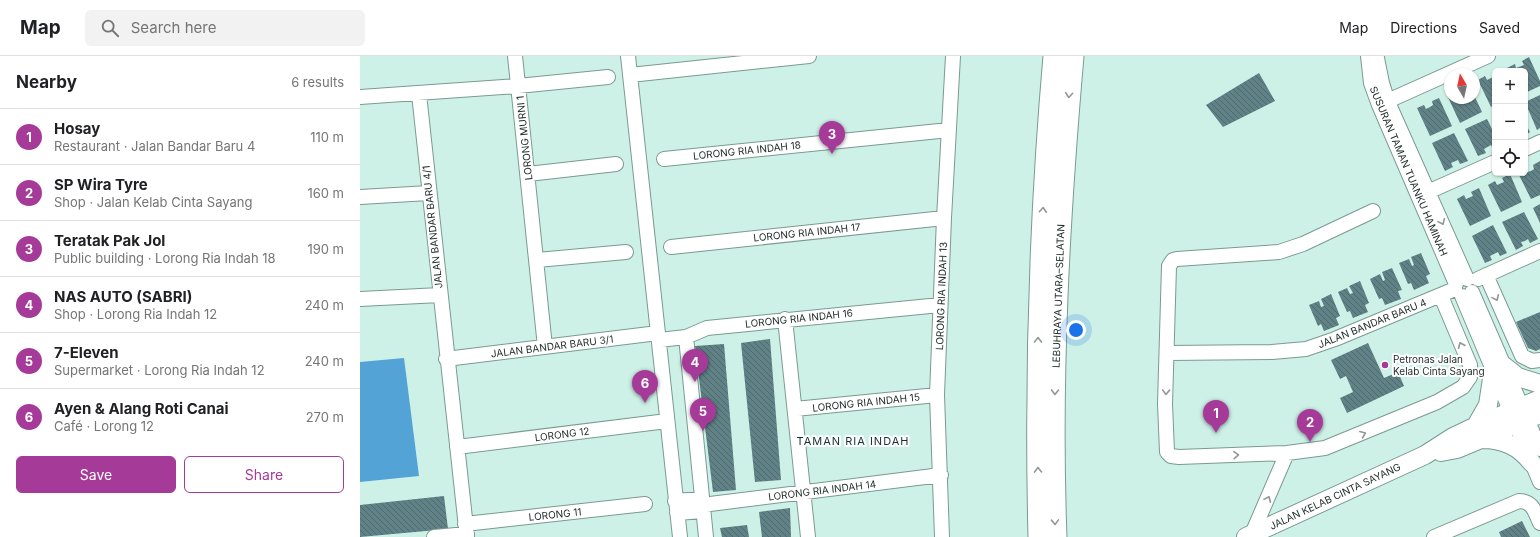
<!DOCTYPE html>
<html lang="en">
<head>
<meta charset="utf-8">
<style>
	body { margin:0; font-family:Inter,sans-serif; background:#f2f2f2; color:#202124 }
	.controls { position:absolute; right:12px; top:12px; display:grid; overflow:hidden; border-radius:6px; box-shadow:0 1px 3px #0004 }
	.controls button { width:36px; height:36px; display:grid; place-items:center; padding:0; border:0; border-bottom:1px solid #e0e0e0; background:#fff; color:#202124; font:20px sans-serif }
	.compass { position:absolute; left:1084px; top:12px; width:36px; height:36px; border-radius:50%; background:#fff; box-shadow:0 1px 3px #0004; rotate:351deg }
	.you { position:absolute; left:716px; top:274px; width:14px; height:14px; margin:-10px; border:3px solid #fff; border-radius:50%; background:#1a73e8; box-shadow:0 0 0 6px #1a73e833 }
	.badge { display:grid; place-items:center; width:26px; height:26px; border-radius:50%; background:#a63a99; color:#fff; font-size:13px; font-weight:700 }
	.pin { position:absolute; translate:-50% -33px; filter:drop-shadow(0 1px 2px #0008) }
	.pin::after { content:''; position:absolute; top:21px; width:14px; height:12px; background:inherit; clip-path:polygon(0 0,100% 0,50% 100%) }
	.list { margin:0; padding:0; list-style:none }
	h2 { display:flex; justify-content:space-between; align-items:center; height:52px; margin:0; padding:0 16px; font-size:17px }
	h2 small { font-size:13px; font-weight:400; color:#757577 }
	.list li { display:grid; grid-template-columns:26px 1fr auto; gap:12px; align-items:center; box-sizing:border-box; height:56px; padding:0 16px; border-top:1px solid #e0e0e0 }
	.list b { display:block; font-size:15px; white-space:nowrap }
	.list p { margin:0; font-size:13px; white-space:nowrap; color:#757577 }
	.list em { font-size:13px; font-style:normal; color:#757577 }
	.actions { display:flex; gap:8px; padding:12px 16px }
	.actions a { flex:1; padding:9px 0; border:1px solid #a63a99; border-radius:6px; text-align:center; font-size:14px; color:#a63a99 }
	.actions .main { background:#a63a99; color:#fff }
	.icon { flex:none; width:22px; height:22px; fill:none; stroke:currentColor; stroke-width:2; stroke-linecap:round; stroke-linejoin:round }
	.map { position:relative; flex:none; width:1180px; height:481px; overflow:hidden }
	header { display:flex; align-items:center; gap:24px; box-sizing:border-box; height:56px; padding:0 20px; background:#fff; border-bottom:1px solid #e0e0e0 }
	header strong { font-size:19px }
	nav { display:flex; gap:22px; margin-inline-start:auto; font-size:14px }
	.search { width:280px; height:36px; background:#f2f2f2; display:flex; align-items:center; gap:10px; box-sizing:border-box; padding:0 14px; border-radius:6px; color:#757577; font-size:15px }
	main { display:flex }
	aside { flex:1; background:#fff }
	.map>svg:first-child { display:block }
	.water { fill:#53a3d6 }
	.building { fill:url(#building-back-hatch) }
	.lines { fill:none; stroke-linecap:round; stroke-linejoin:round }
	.minor-casing { stroke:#7a9a91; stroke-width:16 }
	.major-casing { stroke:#7a9a91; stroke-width:20 }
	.highway-casing { stroke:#7a9a91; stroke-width:23 }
	.minor { stroke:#fff; stroke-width:14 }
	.major { stroke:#fff; stroke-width:18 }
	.highway { stroke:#fff; stroke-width:21 }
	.oneway { stroke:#919896 }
	.poi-dot { fill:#a63a99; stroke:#fff; stroke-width:1.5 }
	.labels { text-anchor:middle; stroke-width:4; stroke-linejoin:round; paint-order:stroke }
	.street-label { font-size:10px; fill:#23302d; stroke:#fff }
	.poi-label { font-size:10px; fill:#23302d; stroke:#fff; text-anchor:start }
	.neighbourhood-label { font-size:11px; letter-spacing:1px; fill:#15332c; stroke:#fff }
</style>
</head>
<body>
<header>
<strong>Map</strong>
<div class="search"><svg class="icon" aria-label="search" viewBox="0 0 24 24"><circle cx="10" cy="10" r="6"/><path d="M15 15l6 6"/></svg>Search here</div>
<nav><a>Map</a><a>Directions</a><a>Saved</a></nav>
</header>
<main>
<aside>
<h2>Nearby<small>6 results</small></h2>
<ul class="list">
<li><span class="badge">1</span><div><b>Hosay</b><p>Restaurant · Jalan Bandar Baru 4</p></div><em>110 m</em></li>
<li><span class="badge">2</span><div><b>SP Wira Tyre</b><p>Shop · Jalan Kelab Cinta Sayang</p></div><em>160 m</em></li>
<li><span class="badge">3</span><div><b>Teratak Pak Jol</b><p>Public building · Lorong Ria Indah 18</p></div><em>190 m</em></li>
<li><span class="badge">4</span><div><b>NAS AUTO (SABRI)</b><p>Shop · Lorong Ria Indah 12</p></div><em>240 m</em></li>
<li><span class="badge">5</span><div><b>7-Eleven</b><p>Supermarket · Lorong Ria Indah 12</p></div><em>240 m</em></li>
<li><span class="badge">6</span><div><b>Ayen &amp; Alang Roti Canai</b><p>Café · Lorong 12</p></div><em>270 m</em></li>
</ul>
<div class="actions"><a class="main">Save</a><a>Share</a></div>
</aside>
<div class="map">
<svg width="1180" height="481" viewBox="0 0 1180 481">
	<defs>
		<pattern id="building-back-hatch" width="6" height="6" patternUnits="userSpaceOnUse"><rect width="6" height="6" fill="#608186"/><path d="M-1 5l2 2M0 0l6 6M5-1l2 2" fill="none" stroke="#4f6a6e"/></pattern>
	</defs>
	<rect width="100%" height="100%" fill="#cef1e7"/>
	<path class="water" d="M44,302L59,420L0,426V306Z"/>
	<path class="building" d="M1169,1L1180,25V30L1165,37V15H1149L1147,12L1155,8L1156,12L1164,9L1162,5Z
		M1135,15V49L1131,51L1118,24L1125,20L1127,24L1131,22L1134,21L1132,17Z
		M899,17L915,45L863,71L846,49Z
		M1090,38V42H1114V39L1122,56L1100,67L1087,39Z
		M1180,39V72L1177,74L1165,46Z
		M1079,42L1092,70L1070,80L1057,52L1064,49L1066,53L1070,51L1073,49L1072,45Z
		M1127,63L1135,79V92L1133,93L1131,89L1124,93L1126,97L1118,100L1105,73Z
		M1165,67L1170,76L1165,79Z
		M1094,77L1108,105L1100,108L1098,104L1091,107L1093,111L1085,115L1072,87Z
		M1180,105V139L1171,143L1158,117H1165V112L1167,116L1171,115L1174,113L1173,109Z
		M1150,118L1162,146L1141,156L1128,129L1135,125L1137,129L1144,126L1142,122Z
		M1119,132L1131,160L1110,170L1097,143L1104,139L1106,143L1113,140L1111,136Z
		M1180,148V167L1173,152Z
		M1164,156L1178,183L1170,187L1168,183L1165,185L1161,186L1163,190L1156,194L1142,166Z
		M1133,169L1147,197L1140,200L1138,196L1130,200L1132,204L1125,207L1112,180Z
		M1061,197L1070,218L1066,220L1069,227L1054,234L1051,227L1048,228L1039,207L1049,203L1052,210L1054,209L1051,201Z
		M1032,212L1042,234L1038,235L1041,243L1025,249L1022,242L1019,243L1010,223L1020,218L1023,225L1025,224L1022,216Z
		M1000,225L1009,247L1005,249L1008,256L993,262L990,255L987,256L978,236L987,232L990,238L993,237L989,230Z
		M971,238L980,260L976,262L979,269L964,275L961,268L958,270L949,249L959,245L961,251L964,250L961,243Z
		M1180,256V293L1176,295L1168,292L1156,266Z
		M410,283L421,424L395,426L381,287Z
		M1008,287L1024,322L1038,316L1044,330L987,357L980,342L993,336L986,320L980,323L971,304Z
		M364,288L376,434L353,436L335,290Z
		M84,440L88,473L0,481V449Z
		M430,452L431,481H402L399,456Z
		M1162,465L1170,481H1141L1139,476Z
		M387,469L389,481H362L360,472Z"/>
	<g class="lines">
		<defs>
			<path id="minor" d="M155,0L185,291
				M268,0L320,481
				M1008,0L1011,27L1019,49L1096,228
				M1017,2L1022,27L1028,46L1107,223
				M270,19L449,0
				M59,38L107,481
				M0,41L158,30L248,21
				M1021,48L1128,0
				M1165,93L1180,86
				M304,103L589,74
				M168,118L256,108
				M1061,139L1135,106
				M0,141L69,137
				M1013,155L943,188L919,196L817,203L813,204L809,210L805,348L807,396L811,400L819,401L927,397L965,392L1077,346L1103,331L1110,321V309L1081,240
				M311,191L584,162
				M177,204L266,196
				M1126,219L1162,300L1172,305L1180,304
				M1118,223L1180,195
				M1112,236L1180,393
				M1102,240L1180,426
				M0,243L80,239
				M425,263L448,481
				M326,281L346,481
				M299,284L326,281L347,272L580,249
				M807,297L912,296L946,293L975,283L1095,233
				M86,303L298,277
				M435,353L577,339
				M97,391L307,365
				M315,445L342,443
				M342,449L581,419
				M317,457L343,455
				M105,468L285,448
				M892,478L927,397
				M74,481L107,478
				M582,481L577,339L584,162L593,0
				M1074,481L1159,445C1173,445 1175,456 1180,467"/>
			<path id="major" d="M1144,310L1158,321L1180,328
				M1116,370L1128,349L1133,316
				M1122,383C1143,383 1159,390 1172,407
				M1081,396L1097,393L1180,358
				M886,481L1065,399L1093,381L1116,370L1180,343"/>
			<path id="highway" d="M679,481C675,320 680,160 694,0
				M696,481C690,321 699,160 713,0"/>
		</defs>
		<use href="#minor" class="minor-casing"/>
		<use href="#major" class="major-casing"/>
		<use href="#highway" class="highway-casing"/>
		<use href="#minor" class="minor"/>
		<use href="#major" class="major"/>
		<use href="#highway" class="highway"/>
	</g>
	<defs><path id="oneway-chevron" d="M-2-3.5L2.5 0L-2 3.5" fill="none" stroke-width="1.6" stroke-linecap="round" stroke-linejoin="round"/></defs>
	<g class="oneway">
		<use href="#oneway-chevron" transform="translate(709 39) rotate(95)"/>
		<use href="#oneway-chevron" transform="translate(683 154) rotate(-86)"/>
		<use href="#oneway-chevron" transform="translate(1082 166) rotate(66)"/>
		<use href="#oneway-chevron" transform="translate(1136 242) rotate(66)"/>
		<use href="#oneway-chevron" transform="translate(678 284) rotate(-89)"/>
		<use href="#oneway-chevron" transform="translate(1101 289) rotate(-113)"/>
		<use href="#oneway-chevron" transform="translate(695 336) rotate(91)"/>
		<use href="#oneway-chevron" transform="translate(806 336) rotate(92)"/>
		<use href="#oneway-chevron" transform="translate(1003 378) rotate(-23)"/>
		<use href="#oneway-chevron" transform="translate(876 399) rotate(-2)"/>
		<use href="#oneway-chevron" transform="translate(678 414) rotate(-91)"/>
		<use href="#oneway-chevron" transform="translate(908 443) rotate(-66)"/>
		<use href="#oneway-chevron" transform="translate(695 466) rotate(88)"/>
	</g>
	<circle class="poi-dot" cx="1025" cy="309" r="4"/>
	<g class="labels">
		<g class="street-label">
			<text transform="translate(164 82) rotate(-96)" y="4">LORONG MURNI 1</text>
			<text transform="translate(387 94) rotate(-6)" y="4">LORONG RIA INDAH 18</text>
			<text transform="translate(1049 115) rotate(67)" y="4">SUSURAN TAMAN TUANKU HAMINAH</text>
			<text transform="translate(72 171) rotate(-96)" y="4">JALAN BANDAR BARU 4/1</text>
			<text transform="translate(447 176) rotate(-6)" y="4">LORONG RIA INDAH 17</text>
			<text transform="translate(581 240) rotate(-88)" y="4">LORONG RIA INDAH 13</text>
			<text transform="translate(698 240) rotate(-88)" y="4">LEBUHRAYA UTARA–SELATAN</text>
			<text transform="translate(439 262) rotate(-6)" y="4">LORONG RIA INDAH 16</text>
			<text transform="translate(1012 267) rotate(-22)" y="4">JALAN BANDAR BARU 4</text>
			<text transform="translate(192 290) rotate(-7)" y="4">JALAN BANDAR BARU 3/1</text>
			<text transform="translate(506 346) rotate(-6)" y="4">LORONG RIA INDAH 15</text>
			<text transform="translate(202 378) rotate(-7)" y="4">LORONG 12</text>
			<text transform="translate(462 434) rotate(-7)" y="4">LORONG RIA INDAH 14</text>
			<text transform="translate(975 440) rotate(-25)" y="4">JALAN KELAB CINTA SAYANG</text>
			<text transform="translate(195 458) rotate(-6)" y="4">LORONG 11</text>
		</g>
		<g class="poi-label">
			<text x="1033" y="307">Petronas Jalan<tspan x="1033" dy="12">Kelab Cinta Sayang</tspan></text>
		</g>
		<g class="neighbourhood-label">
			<text x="493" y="389">TAMAN RIA INDAH</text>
		</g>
	</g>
</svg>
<div class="controls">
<button>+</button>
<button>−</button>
<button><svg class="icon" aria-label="locate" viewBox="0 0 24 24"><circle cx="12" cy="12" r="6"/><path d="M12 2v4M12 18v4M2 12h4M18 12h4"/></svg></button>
</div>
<svg class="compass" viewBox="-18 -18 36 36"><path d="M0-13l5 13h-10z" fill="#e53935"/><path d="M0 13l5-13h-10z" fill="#757577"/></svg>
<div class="you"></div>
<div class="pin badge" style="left:856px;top:377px">1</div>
<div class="pin badge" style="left:950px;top:386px">2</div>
<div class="pin badge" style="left:472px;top:98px">3</div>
<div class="pin badge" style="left:335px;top:326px">4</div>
<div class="pin badge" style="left:343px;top:375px">5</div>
<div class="pin badge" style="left:285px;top:347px">6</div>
</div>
</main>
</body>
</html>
